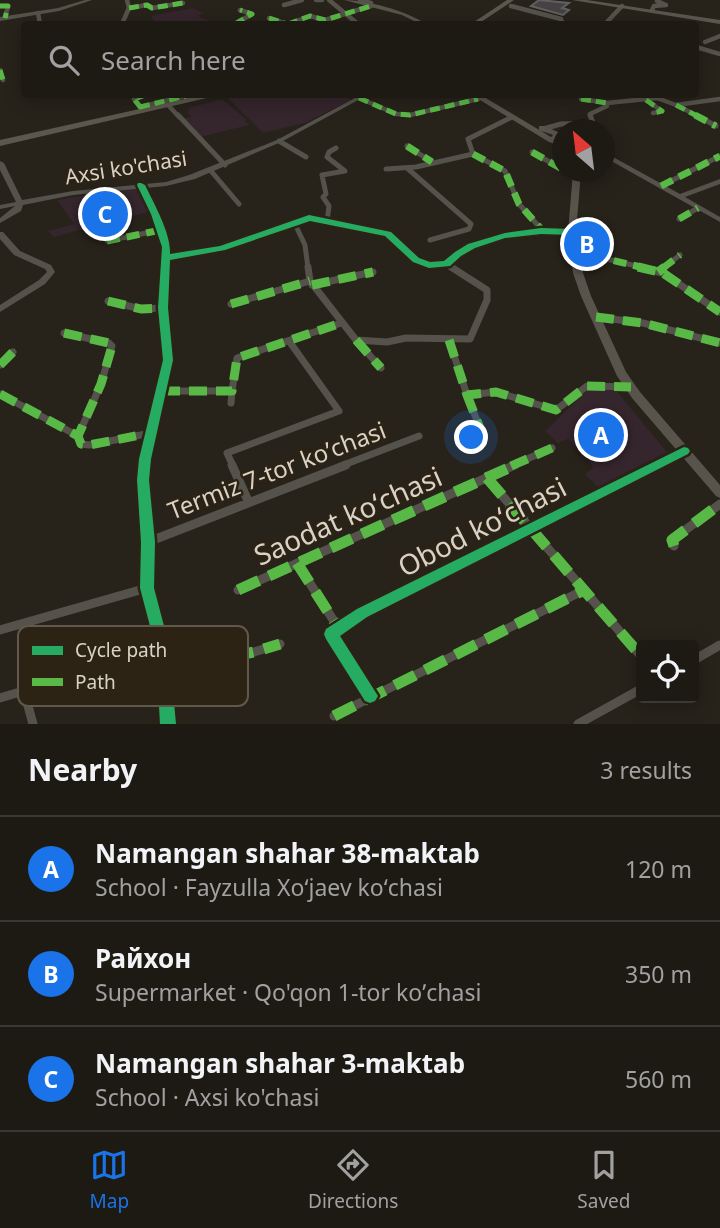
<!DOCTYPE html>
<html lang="en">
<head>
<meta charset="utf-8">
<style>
	body { margin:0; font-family:"Noto Sans",sans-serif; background:#2a2722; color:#f1f3f6 }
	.controls { position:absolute; right:21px; bottom:21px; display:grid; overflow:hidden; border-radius:7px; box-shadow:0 4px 18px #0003 }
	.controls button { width:63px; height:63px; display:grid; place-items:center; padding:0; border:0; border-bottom:2px solid #3b3834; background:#1d1a14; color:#f1f3f6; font:35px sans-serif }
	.compass { position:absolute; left:552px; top:119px; width:63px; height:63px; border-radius:50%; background:#1d1a14; box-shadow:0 4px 18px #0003; rotate:332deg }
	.you { position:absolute; left:472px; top:438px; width:24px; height:24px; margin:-18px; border:5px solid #fff; border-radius:50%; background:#1a73e8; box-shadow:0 0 0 10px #1a73e833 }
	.badge { display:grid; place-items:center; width:46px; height:46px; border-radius:50%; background:#1a73e8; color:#fff; font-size:23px; font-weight:700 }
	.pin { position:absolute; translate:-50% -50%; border:4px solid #fff; box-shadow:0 2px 7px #0006 }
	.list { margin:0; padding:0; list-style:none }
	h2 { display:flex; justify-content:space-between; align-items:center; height:91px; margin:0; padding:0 28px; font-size:30px }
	h2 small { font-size:23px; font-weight:400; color:#a0a1a0 }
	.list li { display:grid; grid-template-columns:46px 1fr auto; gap:21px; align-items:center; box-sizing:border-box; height:105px; padding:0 28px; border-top:2px solid #3b3834 }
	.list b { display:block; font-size:26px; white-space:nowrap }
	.list p { margin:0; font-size:23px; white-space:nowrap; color:#a0a1a0 }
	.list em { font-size:23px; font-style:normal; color:#a0a1a0 }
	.icon { flex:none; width:38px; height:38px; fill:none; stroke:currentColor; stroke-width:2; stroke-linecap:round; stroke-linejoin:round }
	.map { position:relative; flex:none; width:720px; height:724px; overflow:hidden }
	.search { position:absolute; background:#1d1a14; box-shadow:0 4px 18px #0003; left:21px; right:21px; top:21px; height:77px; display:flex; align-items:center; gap:18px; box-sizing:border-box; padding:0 24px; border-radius:7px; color:#a0a1a0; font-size:26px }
	.sheet { height:406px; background:#1d1a14 }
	nav { display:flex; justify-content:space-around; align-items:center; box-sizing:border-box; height:98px; border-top:2px solid #3b3834; background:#1d1a14; font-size:19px; color:#a0a1a0 }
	nav a { display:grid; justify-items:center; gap:4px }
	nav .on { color:#1a73e8 }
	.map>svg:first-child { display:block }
	.education { fill:#35252d }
	.building { fill:#444242; stroke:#615f5f; stroke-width:2 }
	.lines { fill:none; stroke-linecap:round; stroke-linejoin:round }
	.minor-far3 { stroke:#55524b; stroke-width:4.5 }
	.minor-far2 { stroke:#55524b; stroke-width:5 }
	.minor-far1 { stroke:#55524b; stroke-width:7 }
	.minor { stroke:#55524b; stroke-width:9 }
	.tertiary { fill:#55524b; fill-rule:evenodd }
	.secondary { fill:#58544c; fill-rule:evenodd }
	.primary { fill:#5c574d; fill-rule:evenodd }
	.quiet-far3 { stroke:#58b947; stroke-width:5; stroke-dasharray:10 5; stroke-linecap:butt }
	.quiet-far2 { stroke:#58b947; stroke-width:7; stroke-dasharray:13 7; stroke-linecap:butt }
	.quiet-far1 { stroke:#58b947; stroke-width:9; stroke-dasharray:18 9; stroke-linecap:butt }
	.quiet { stroke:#58b947; stroke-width:11; stroke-dasharray:23 11; stroke-linecap:butt }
	.cycleway-casing { stroke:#2d2314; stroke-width:5 }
	.cycleway { fill:#26ab63; fill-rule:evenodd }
	.labels { text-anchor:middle; stroke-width:5; stroke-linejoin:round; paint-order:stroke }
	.far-street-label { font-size:21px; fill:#d8d2c8; stroke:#2d2314 }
	.street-label { font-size:24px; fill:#d8d2c8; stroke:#2d2314 }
	.near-street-label { font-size:28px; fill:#d8d2c8; stroke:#2d2314 }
	.key { fill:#2d2314; stroke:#60584a; stroke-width:2 }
	.key-label { font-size:19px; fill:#d8d2c8 }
</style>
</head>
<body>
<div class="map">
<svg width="720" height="724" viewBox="0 0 720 724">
	<rect width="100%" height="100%" fill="#27221a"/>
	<path class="education" d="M193,8L204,13L198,16L216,24L152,23L156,22L151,16Z
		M239,94L344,95L351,100L305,123L263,133L227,97Z
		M219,100L226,102L247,120L245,121L249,125L201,137L183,119L191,116L187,112L190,110L188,108Z
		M135,187L148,212L54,237L48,231L74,224L57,200Z
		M591,387L615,389L667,452L598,487L585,474L594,467L568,439L558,443L545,431Z"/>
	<path class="building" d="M539,0L569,3L562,8L569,10L563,15L531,6Z"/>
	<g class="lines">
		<path class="minor-far3" d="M316,0H322
			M329,0L358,24
			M360,0L371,3
			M284,5L302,0
			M0,6H8L5,18
			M511,6L561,19L563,24
			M129,8L147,5L152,8L183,3
			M652,10L654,6L666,5L657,1
			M38,13L40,24
			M269,18L287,24
			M122,24L129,8L127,0
			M235,24L252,14L240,10
			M288,24L310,16L325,20L371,6
			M581,24L606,23L622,6
			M705,42L720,36
			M696,47L720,54
			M0,70L3,80
			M359,98L396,114L410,115L478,99
			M581,99L607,103
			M646,100L662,111L653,113
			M677,105L699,117
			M169,106L179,117
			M140,107L194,94
			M141,108L134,99L148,94
			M591,117L590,114L607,106V103L657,98L676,105L720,99"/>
		<path class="minor-far2" d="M178,115L225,165
			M696,115L716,126
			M543,129L561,124L593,123L590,115
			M279,141L306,157
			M407,146L432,162
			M532,152L562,169
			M473,154L505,171L519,204L542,230
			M407,168L471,224L469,229L430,240
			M386,169L416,167L473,154L468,139L512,117
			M211,171L239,204
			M141,185C154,213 166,237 165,268
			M661,186L720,156
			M679,219L698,208
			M294,222L305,245L308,268
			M327,222L329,206L323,197L326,194L322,175L345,171L327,157L329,152L336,148
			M107,241L161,230
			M574,256L611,260L645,268
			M165,258L222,248L309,218L388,234L416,260L429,265L447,264L472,246L505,235L541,231L572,232
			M447,264L454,268
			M663,268L680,255"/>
		<path class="minor-far1" d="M308,267L310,281L356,340L387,342L406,338L470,339L487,300V290L451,267
			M638,267L663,273L720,312
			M658,272L665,267
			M312,285L373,272
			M108,301L141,309L163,308
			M231,304L310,281
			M596,317L643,323L720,343
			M64,333L109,343L112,346L101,384L78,436
			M356,340L381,368
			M449,340L467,395L496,392L556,410L587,386L631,387
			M0,365L13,352
			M162,391H232L237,358L341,323
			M0,394L78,436L81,444L89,445L151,433
			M467,395L483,436
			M231,403L232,391
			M144,466L168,360L163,308L165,267
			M233,466L227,453L339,411L289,341
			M341,466L419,436
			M511,466L552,448
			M653,466L684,451"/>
		<path class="minor" d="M144,465L147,588L164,670L168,724
			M232,465L249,503
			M487,478L641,656
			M148,542L346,465
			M674,546L672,540L720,504
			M297,563L339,629
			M238,590L515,465
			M0,630L147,588
			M694,660L720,645
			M164,670L254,652L280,644
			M370,696L331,634L362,613L657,465
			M0,698L20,692L25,695L33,724
			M334,716L584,590
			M578,724L641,689"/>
		<path class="tertiary" d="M85,0H92L59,11L0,21V17L58,8Z
			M350,94H358L362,98L281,142L195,179L166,186L73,195L23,205L21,211L0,223V218L15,206L0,209V205L16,202L0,170V161L4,163L22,200L73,191L166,182L189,175L277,140L355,98Z
			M604,152L680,194L720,179V184L685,197L720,217V222L604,157Z
			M0,232H3L20,251L51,265L55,272L45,284L0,312V305L39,280L47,272L45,269L14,255L0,239Z"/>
		<path class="secondary" d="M344,0C367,0 407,11 426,24H420L402,15Z
			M470,94H479L551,137L553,135L539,130V126H545L562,134V138L559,137L557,139L562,142V146L549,142Z
			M573,172H581L576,232L583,273L591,296L626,372L640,392L720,485V498L716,496L632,398L617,376L581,296L573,273L568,232Z"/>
		<path class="primary" d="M507,0H514L478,24H471Z
			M572,0H587L720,20V24Z
			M207,94H224L0,146V140Z"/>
		<path class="quiet-far3" d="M0,6H8L5,18
			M129,8L147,5L152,8L183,3
			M269,18L287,24
			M235,24L252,14L240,10
			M288,24L310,16L325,20L371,6
			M0,70L3,80
			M359,98L396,114L410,115L478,99
			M581,99L607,103
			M646,100L662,111L653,113
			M676,105L699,117
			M140,107L194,94
			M141,108L134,99L148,94"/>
		<path class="quiet-far2" d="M695,115L716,126
			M407,146L432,162
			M532,152L562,169
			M473,154L505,171L519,204L542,230
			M661,186L720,156
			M679,219L698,208
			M107,241L161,230
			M574,256L611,260L645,268
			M663,268L680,255"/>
		<path class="quiet-far1" d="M638,267L663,273L720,312
			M658,272L665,267
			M312,285L373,272
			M108,301L141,309L163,308
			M231,304L310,281
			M596,317L643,323L720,343
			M64,333L109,343L112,346L101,384L78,436
			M356,340L381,368
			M449,340L467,395L496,392L556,410L587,386L631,387
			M0,365L13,352
			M162,391H232L237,358L341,323
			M0,394L78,436L81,444L89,445L151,433
			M467,395L483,436
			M511,466L552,448"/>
		<path class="quiet" d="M487,478L641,656
			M674,546L672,540L720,504
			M297,563L339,629
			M238,590L515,465
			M164,670L254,652L280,644
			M334,716L584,590"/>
		<defs>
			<path id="cycleway" d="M138,183H141L145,185C154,204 171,233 170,254L220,246L309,215L391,232L419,258L430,262L444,261L455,252L468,244L505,233L541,228L572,229L576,232L572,235L541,234L505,238L475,248L461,256L450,266L429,268L413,262L385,236L310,221L225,250L170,260L168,308L173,360L151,459L149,480L155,542L154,588L164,626L171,670L176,724H160L157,670L150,626L140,588L141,542L137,480L139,459L163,360L158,308L162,247L151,214L137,185Z
				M684,447L688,448L690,451L688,454L367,617L340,636L378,696L375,701L370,703L365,701L326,639L324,634L326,629L357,609Z"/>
		</defs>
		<use href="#cycleway" class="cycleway-casing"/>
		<use href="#cycleway" class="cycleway"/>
	</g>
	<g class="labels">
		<g class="far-street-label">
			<text transform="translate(126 168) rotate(-9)" y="7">Axsi ko'chasi</text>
		</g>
		<g class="street-label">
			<text transform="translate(277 471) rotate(-21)" y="8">Termiz 7-tor koʼchasi</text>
		</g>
		<g class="near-street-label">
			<text transform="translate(348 516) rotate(-24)" y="10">Saodat koʻchasi</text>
			<text transform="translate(482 527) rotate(-27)" y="10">Obod koʻchasi</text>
		</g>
	</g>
	<rect x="18" y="626" width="230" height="80" rx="10" class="key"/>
	<rect x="32" y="646" width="31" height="9" fill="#26ab63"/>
	<rect x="32" y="678" width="31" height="8" fill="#58b947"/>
	<g class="key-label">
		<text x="75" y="657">Cycle path</text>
		<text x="75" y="689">Path</text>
	</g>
</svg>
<div class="controls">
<button><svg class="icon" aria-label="locate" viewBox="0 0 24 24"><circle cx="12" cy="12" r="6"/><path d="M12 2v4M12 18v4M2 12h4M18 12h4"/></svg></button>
</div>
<svg class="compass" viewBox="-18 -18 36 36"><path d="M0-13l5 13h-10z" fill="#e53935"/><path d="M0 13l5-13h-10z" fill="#a0a1a0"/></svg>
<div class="you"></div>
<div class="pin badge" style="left:601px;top:435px">A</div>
<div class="pin badge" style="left:587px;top:244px">B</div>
<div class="pin badge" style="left:105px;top:214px">C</div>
<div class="search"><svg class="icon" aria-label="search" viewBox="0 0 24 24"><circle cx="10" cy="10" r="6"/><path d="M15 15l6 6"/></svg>Search here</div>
</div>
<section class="sheet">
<h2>Nearby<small>3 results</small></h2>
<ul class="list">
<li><span class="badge">A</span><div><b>Namangan shahar 38-maktab</b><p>School · Fayzulla Xoʻjaev koʻchasi</p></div><em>120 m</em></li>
<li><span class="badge">B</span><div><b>Райхон</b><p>Supermarket · Qo'qon 1-tor koʼchasi</p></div><em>350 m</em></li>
<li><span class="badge">C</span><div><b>Namangan shahar 3-maktab</b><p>School · Axsi ko'chasi</p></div><em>560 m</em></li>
</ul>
</section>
<nav>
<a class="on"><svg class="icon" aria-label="map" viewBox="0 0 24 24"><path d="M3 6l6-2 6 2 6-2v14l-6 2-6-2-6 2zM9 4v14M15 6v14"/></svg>Map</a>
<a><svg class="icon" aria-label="directions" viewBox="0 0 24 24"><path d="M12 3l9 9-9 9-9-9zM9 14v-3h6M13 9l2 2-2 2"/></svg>Directions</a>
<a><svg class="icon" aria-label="saved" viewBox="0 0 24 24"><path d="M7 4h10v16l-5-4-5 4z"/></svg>Saved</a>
</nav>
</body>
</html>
